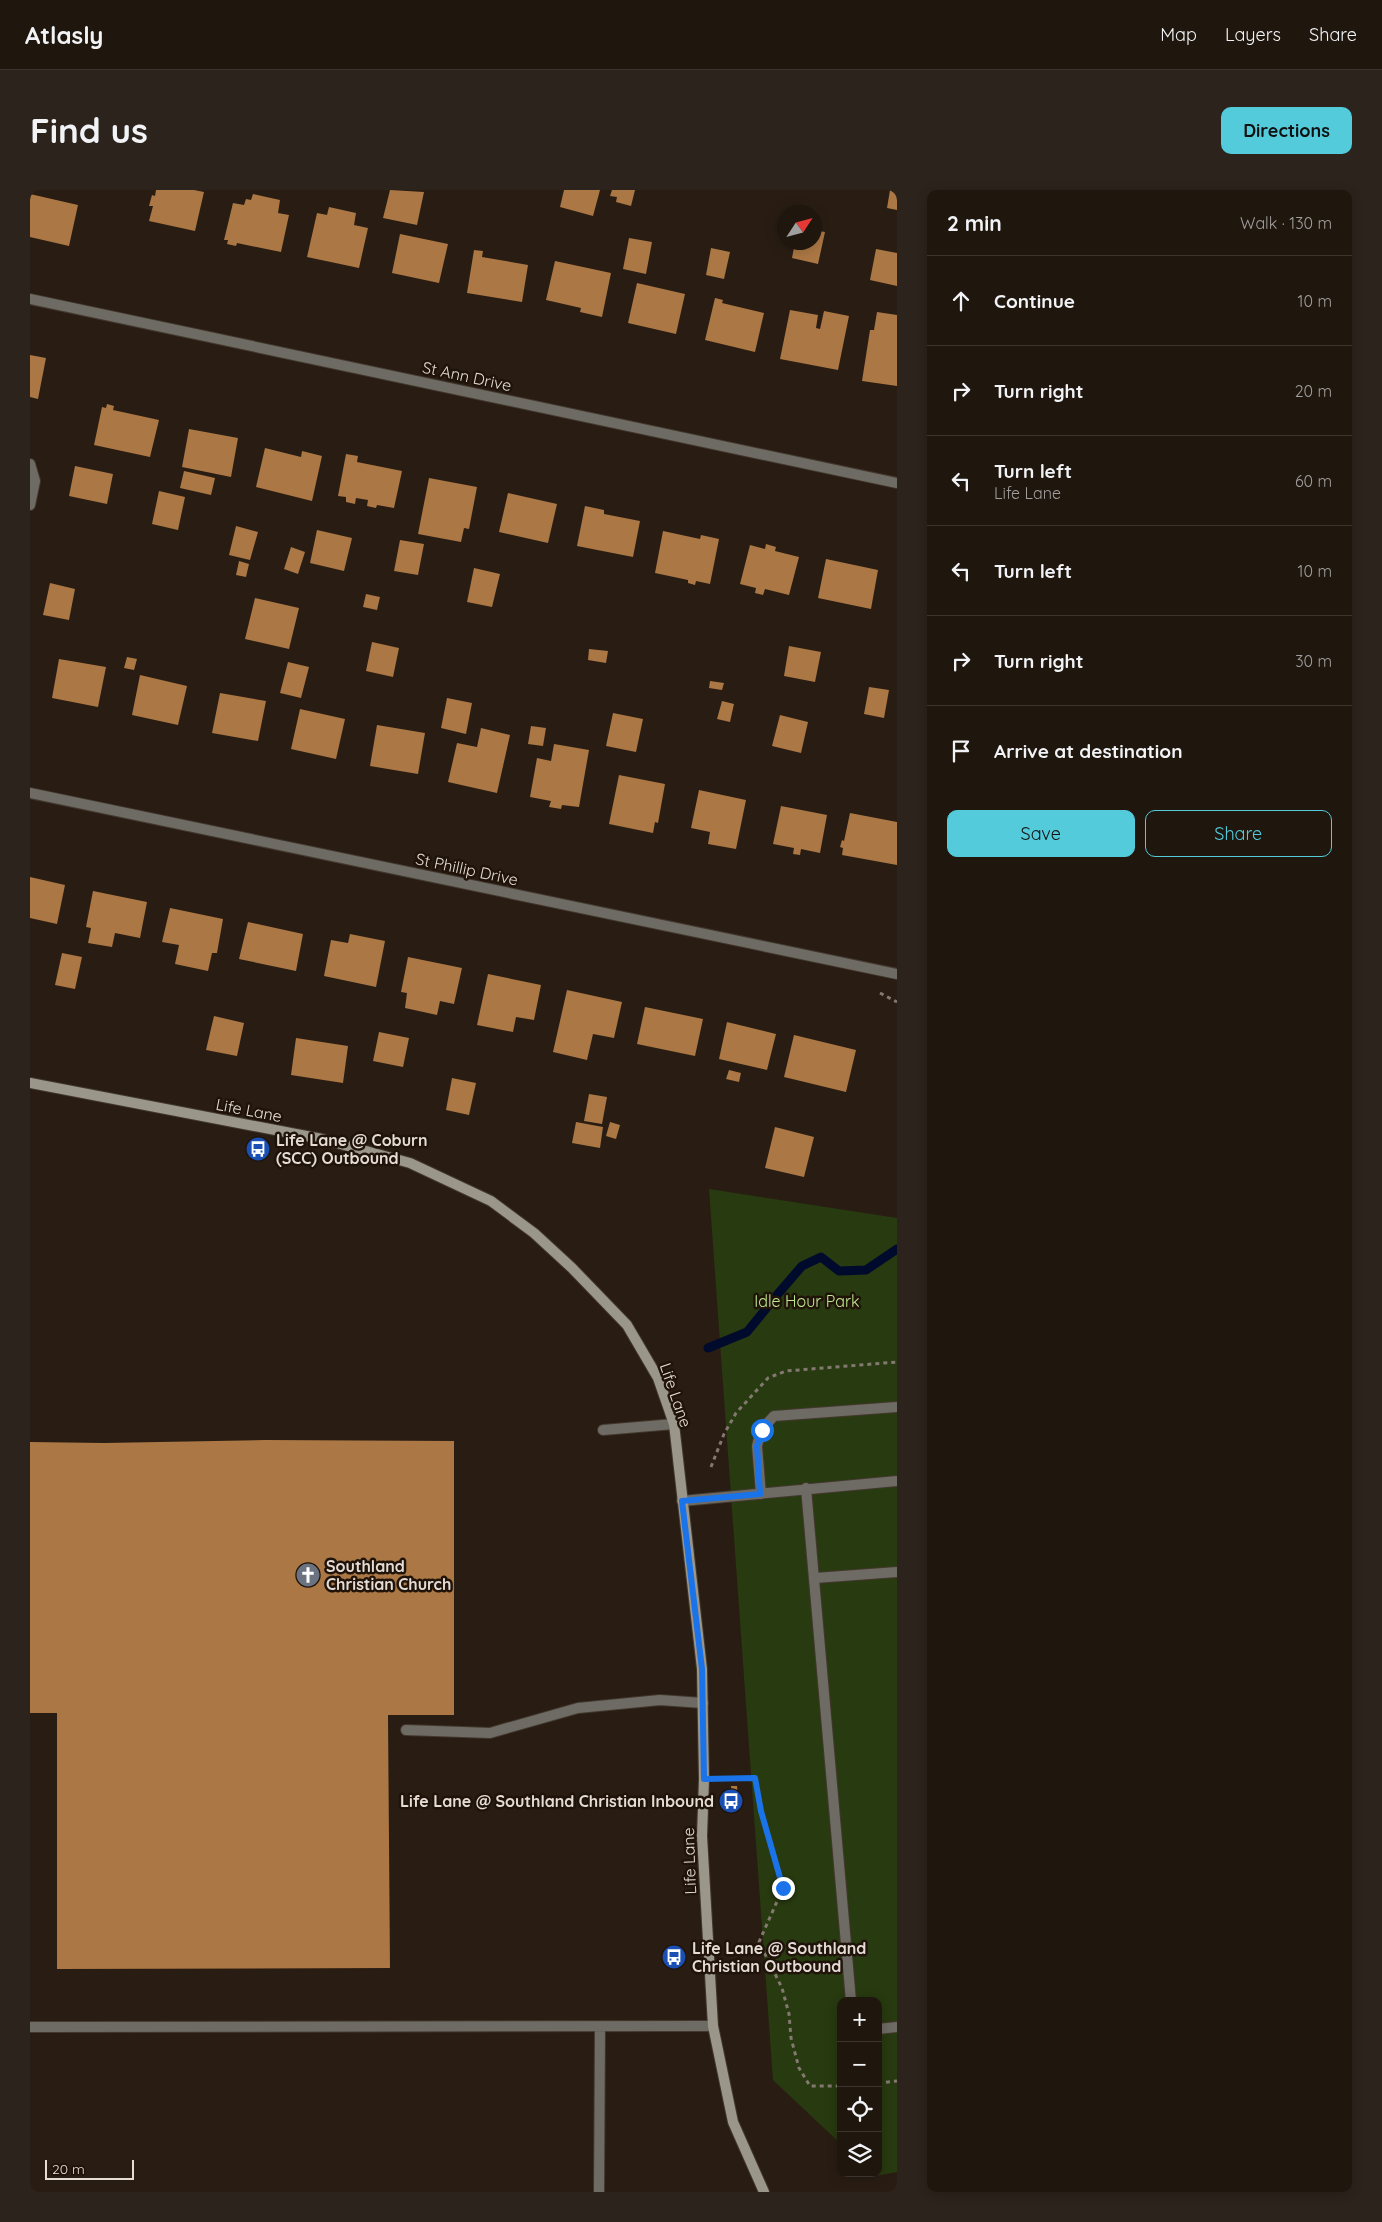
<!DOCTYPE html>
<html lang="en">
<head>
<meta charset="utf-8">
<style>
	body { margin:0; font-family:Quicksand,sans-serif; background:#2c231c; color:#f1f3f6 }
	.controls { position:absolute; right:15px; bottom:15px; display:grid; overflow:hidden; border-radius:10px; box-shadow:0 2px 12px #0003 }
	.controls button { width:45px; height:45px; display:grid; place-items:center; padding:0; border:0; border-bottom:1px solid #3c352e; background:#1f160e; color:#f1f3f6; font:25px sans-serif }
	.compass { position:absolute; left:747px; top:15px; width:45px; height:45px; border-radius:50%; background:#1f160e; box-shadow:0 2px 12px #0003; rotate:54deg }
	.scale { position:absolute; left:15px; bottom:12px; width:89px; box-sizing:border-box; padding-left:5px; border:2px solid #e5dcd5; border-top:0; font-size:14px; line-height:18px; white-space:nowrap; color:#e5dcd5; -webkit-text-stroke:4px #1f130a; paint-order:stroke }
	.stop { position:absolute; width:15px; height:15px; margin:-11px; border:4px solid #1a73e8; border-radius:50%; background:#fff }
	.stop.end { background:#1a73e8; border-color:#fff; box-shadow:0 1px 5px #0008 }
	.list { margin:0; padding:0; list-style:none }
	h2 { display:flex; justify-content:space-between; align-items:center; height:65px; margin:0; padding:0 20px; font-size:21px }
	h2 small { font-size:16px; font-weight:400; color:#a19f9e }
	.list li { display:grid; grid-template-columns:32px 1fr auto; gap:15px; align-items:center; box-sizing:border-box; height:90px; padding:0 20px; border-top:1px solid #3c352e }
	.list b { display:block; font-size:19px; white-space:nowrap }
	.list p { margin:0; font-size:16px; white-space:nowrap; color:#a19f9e }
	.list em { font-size:16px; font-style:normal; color:#a19f9e }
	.actions { display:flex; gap:10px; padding:15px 20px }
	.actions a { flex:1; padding:11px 0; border:1px solid #53cbdb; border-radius:10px; text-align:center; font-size:18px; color:#53cbdb }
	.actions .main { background:#53cbdb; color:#111 }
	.icon { flex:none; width:28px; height:28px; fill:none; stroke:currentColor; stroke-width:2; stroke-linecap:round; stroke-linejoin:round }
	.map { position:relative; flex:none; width:867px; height:2002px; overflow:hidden; border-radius:10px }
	header { display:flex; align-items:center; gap:30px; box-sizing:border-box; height:70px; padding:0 25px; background:#1f160e; border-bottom:1px solid #3c352e }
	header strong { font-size:24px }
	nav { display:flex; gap:28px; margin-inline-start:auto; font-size:18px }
	.intro { display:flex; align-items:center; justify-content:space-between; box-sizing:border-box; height:120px; padding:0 30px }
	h1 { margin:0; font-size:35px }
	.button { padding:12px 22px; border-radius:10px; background:#53cbdb; color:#111; font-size:18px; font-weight:700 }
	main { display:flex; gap:30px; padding:0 30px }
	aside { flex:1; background:#1f160e; border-radius:10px; box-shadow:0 2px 12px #0003 }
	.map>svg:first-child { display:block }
	.green { fill:#283a10 }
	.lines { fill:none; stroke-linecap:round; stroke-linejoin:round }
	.stream { stroke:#000a2c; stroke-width:9 }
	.building { fill:#ab7744 }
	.lane-casing { stroke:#43382e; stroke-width:12 }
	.street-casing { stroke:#43382e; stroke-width:12 }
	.secondary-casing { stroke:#43382e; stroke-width:12 }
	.path { stroke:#837970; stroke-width:3; stroke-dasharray:4 4; stroke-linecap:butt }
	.lane { stroke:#6d6b63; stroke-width:10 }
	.street { stroke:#6d6b63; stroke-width:10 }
	.secondary { stroke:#9a968a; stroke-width:10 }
	.route { stroke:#1a73e8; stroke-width:6 }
	.labels { text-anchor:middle; stroke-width:5; stroke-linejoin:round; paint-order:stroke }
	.street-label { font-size:16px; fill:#e5dcd5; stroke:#1f130a }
	.poi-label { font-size:16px; font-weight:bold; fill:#e5dcd5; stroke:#1f130a; text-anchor:start }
	.park-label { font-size:16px; fill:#bfe88f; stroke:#1f130a }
</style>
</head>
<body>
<header>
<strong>Atlasly</strong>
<nav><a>Map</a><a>Layers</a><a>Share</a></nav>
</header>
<div class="intro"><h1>Find us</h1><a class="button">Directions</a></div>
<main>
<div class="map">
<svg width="867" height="2002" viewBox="0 0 867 2002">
	<rect width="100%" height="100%" fill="#291d13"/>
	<path class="green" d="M679,999L867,1028V1982L845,1986L842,1983H848V1811H811V1954L743,1890Z"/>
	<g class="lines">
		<path class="stream" d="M678,1158L717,1142L747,1105L772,1076L791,1067L809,1081L836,1080L867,1059"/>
	</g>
	<path class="building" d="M126,0H164L174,2L165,41L119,31L123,16H119L122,5L125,6Z
		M360,0L394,2L387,35L353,28Z
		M534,0H570L563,26L530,17Z
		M582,0H605L601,16L586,12L587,7L580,6Z
		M860,0H867V20L857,18Z
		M0,4L48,15L39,56L0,47Z
		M223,4L250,10L248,23L259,25L251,62L207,53L206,56L197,54L198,50H194L203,13L214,15L216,9L221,10Z
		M299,17L326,23L324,35L338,38L329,78L277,67L287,23L297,25Z
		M784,40L795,42L788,74L762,68L765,52H784Z
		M370,44L418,54L409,93L362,83Z
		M599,48L622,52L616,84L593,79Z
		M681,58L700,62L694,89L676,85Z
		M846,59L867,63V96L840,90Z
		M444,60L453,61L452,67L498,75L492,112L437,103Z
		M525,71L581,83L572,127L550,122L551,118L516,110Z
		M607,93L655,104L646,144L598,133Z
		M685,108L693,110L692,113L734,123L725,162L675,150Z
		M760,120L788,125L786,138L790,139L794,121L819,126L808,180L750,169Z
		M847,122L867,125V196L832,191L840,140H844Z
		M0,165L16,168L8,209L0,207Z
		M77,214L84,216L83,220L129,230L120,267L64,255L72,217L76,218Z
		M159,239L208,248L201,287L152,277Z
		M235,258L271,267L272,261L292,266L282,311L226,297Z
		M316,264L328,266L327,272L372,281L364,318L347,315L346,318L337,316L338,310L326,308L325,314L316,312V307L308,306Z
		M45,276L83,284L77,314L39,306Z
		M154,281L185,288L181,305L150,298Z
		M399,288L447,297L439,339L434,338L431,352L388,344Z
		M129,301L155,307L148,340L122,334Z
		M478,303L527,314L518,353L469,342Z
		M555,316L574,320V324L610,331L603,367L547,356Z
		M206,336L228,342L220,370L199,365Z
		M287,340L322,348L314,381L280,373Z
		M633,341L670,349L671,345L689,349L680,394L666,391L665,395L658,393V390L625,383Z
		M370,350L394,354L388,385L364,381Z
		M736,354L746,357L745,361L769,367L759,405L735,399L733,405L725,403L726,398L710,394L720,355L735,359Z
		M261,357L275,362L268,384L254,379Z
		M796,369L848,380L841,419L788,408Z
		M209,371L219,374L216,387L206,385Z
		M444,378L470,384L462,417L437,412Z
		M20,393L45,399L39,430L13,425Z
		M336,404L350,407L347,420L333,417Z
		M225,408L269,418L259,459L215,449Z
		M342,452L369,458L363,487L336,481Z
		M759,456L791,462L785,492L754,486Z
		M559,459L578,461L576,473L558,470Z
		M97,467L107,469L104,480L94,478Z
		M29,469L76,477L68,517L22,508Z
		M258,472L279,477L271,508L250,503Z
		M110,485L157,496L148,535L102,525Z
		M680,491L694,493L692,500L679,498Z
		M839,497L859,500L854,528L834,524Z
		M190,503L236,511L228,551L182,543Z
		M417,508L442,513L436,544L411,538Z
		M692,511L704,514L700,532L687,529Z
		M270,519L315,529L306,569L261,559Z
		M583,523L613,529L606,562L576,556Z
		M750,525L778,532L771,563L742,556Z
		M347,535L395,543L388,584L340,576Z
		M501,536L516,538L513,556L498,554Z
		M451,538L480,545L467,603L418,592L427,553L447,557Z
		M524,554L559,560L549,617L532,615L531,619L519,617L521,611L500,607L507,568L521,571Z
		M589,585L635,594L628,633L625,632L623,643L579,634Z
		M669,600L716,610L706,659L678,654L680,642L661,638Z
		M751,616L797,625L790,663L771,659L770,665L763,664L764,658L743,654Z
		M820,623L867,632V675L812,665L813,658L810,657L812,650L814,651Z
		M0,687L35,695L27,734L0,728Z
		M63,701L117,712L110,748L85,743L82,757L58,753L61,738L56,737Z
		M140,718L193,729L187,763H182L178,781L145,774L149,755L132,752Z
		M218,732L273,744L266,781L209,769Z
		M320,744L355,751L346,797L294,786L301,750L318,753Z
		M32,763L52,767L45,799L25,795Z
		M378,767L432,778L424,814L410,811L407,825L375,818L377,803L371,802Z
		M458,784L511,795L504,830L486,827L483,842L447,835Z
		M537,800L592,812L584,848L563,844L557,870L523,862Z
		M615,817L673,829L665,866L607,854Z
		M184,826L214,833L207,866L176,860Z
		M697,832L746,844L737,880L689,869Z
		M349,842L379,848L373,877L343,871Z
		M764,845L826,860L816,902L754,887Z
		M266,848L318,856L313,893L261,885Z
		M699,880L711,883L709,892L696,889Z
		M422,888L446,893L439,925L416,920Z
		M559,904L577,907L572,934L554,931Z
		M546,932L573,937L570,958L542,953Z
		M580,932L590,935L586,949L576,946Z
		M745,937L784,947L774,987L735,978Z
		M235,1250L424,1251V1525H358L360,1778L27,1779V1523H0V1252L74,1253Z
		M701,1596H707L708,1609H702Z"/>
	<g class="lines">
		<defs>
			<path id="lane" d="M0,274L5,291L0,315
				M776,1298L821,1811
				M731,1304L727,1256L731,1240L744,1226L867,1217
				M652,1311L867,1291
				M785,1388L867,1382
				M376,1540L460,1543L548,1518L630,1510L673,1513
				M0,1837L683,1836
				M848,1839L867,1837
				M569,2002L570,1837"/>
			<path id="street" d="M0,109L867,293
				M0,603L867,784
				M573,1240L644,1234"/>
			<path id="secondary" d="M0,893L292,949L380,973L461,1011L504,1043L542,1078L597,1135L628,1188L644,1234L672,1479L674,1589L672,1646L683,1836L703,1932L734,2002"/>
		</defs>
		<use href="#lane" class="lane-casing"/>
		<use href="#street" class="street-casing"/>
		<use href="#secondary" class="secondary-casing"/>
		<path class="path" d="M850,803L867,812
			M681,1277L694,1244L706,1223L738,1188L756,1181L867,1172
			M694,1588H725L731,1621L753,1698L729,1752L752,1798L759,1824L761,1848L769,1878L780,1896H811
			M848,1893L867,1891"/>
		<use href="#lane" class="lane"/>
		<use href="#street" class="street"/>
		<use href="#secondary" class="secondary"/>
	</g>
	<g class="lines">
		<path class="route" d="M732,1240L727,1256L730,1304L652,1311L672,1479L674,1589L725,1588L731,1621L753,1698"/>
	</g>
	<defs>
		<symbol id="bus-disc" viewBox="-11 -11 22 22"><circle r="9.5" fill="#1a4fb4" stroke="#1f130a"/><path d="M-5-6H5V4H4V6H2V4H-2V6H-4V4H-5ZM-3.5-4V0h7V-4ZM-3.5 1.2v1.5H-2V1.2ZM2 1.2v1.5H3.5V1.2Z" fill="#fff"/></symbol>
		<symbol id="church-disc" viewBox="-11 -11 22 22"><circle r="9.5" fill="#6b7280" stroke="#1f130a"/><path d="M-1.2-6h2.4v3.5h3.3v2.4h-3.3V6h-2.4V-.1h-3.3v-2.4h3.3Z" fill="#fff"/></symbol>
	</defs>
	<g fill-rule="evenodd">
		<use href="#bus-disc" x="214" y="945" width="28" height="28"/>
		<use href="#church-disc" x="264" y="1371" width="28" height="28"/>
		<use href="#bus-disc" x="687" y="1597" width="28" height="28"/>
		<use href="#bus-disc" x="630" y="1753" width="28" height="28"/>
	</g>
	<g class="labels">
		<g class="street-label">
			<text transform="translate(437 186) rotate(12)" y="6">St Ann Drive</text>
			<text transform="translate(437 679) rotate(12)" y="6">St Phillip Drive</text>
			<text transform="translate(219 920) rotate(11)" y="6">Life Lane</text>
			<text transform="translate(646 1205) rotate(71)" y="6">Life Lane</text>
			<text transform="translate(659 1671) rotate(-92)" y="6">Life Lane</text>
		</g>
		<g class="poi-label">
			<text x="246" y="956">Life Lane @ Coburn<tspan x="246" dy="18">(SCC) Outbound</tspan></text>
			<text x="296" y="1382">Southland<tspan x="296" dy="18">Christian Church</tspan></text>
			<text x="684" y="1617" text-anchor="end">Life Lane @ Southland Christian Inbound</text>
			<text x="662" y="1764">Life Lane @ Southland<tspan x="662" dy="18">Christian Outbound</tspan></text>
		</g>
		<g class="park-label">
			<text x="777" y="1117">Idle Hour Park</text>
		</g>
	</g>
</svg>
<div class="controls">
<button>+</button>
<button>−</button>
<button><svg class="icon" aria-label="locate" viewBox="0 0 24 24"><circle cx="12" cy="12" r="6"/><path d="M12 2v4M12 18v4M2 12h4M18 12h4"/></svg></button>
<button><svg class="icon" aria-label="layers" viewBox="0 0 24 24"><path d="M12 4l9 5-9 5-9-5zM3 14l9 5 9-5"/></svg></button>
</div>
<svg class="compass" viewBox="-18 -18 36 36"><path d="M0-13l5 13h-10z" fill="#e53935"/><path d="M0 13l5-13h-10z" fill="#a19f9e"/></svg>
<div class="scale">20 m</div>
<div class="stop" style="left:732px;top:1240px"></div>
<div class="stop end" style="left:753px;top:1698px"></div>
</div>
<aside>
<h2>2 min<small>Walk · 130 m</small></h2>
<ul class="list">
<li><svg class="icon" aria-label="ahead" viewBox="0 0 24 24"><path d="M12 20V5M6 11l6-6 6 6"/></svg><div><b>Continue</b></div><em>10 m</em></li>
<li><svg class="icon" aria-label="right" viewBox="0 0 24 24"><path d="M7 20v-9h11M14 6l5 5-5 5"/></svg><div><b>Turn right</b></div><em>20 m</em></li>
<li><svg class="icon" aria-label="left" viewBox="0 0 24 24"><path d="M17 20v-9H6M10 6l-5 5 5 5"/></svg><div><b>Turn left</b><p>Life Lane</p></div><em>60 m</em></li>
<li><svg class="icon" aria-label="left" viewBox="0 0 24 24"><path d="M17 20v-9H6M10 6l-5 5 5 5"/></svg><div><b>Turn left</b></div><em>10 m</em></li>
<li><svg class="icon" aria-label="right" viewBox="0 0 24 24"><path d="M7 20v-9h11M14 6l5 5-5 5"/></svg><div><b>Turn right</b></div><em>30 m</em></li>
<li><svg class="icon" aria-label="arrive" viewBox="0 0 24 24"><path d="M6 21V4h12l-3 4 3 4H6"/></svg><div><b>Arrive at destination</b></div></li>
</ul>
<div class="actions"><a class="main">Save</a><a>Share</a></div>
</aside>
</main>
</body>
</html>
